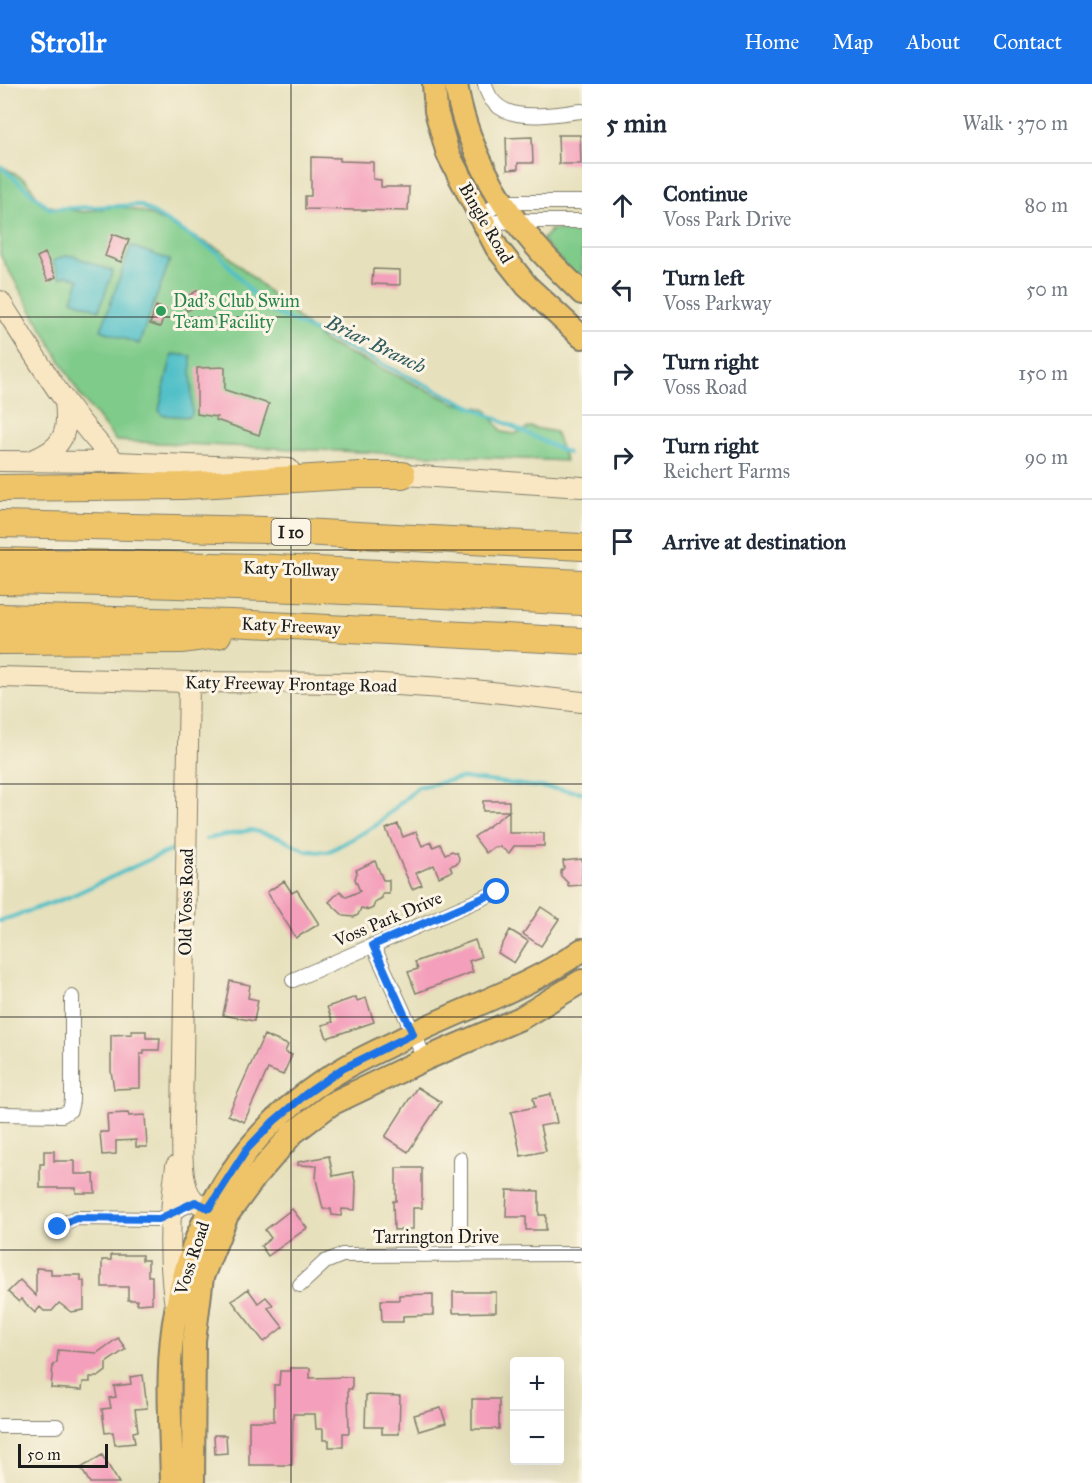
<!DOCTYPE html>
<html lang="en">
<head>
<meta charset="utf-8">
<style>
	body { margin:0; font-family:"IM FELL Great Primer",serif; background:#f6f6f7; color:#1f2937 }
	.controls { position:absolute; right:18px; bottom:18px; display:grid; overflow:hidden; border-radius:6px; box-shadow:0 6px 24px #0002 }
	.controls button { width:54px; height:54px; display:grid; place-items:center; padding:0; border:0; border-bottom:2px solid #e0e1e3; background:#fff; color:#1f2937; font:30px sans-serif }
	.scale { position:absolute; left:18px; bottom:15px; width:90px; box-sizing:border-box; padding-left:6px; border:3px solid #1c1c1c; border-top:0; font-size:16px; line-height:21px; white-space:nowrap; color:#1c1c1c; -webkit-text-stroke:4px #fcf5e5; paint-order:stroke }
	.stop { position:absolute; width:18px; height:18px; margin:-14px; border:4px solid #1a73e8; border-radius:50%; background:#fff }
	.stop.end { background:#1a73e8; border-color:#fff; box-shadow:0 2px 6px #0008 }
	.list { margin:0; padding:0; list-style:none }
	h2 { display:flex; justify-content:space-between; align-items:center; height:78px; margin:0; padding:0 24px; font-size:26px }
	h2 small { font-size:20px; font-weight:400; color:#747a83 }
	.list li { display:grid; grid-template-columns:39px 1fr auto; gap:18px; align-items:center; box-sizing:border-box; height:84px; padding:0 24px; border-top:2px solid #e0e1e3 }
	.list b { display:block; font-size:22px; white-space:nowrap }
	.list p { margin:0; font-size:20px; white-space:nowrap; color:#747a83 }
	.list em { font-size:20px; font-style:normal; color:#747a83 }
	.icon { flex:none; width:33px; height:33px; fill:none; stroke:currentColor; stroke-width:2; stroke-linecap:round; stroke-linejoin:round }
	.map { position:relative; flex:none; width:582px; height:1399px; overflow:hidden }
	header { display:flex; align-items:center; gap:36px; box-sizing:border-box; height:84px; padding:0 30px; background:#1a73e8; color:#fff }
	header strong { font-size:28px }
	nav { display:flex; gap:33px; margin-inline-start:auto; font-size:21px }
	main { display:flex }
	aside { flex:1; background:#fff }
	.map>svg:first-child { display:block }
	.green { fill:#7fcb8a; stroke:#4e7453; stroke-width:1.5 }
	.water { fill:#50bfc7; stroke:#366e72; stroke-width:1.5 }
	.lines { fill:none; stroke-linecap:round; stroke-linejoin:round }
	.stream { stroke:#50bfc7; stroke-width:4 }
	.building { fill:#f49fbb }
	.street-casing { stroke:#817e6c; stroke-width:16 }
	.secondary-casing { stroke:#817e6c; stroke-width:22 }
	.primary-casing { stroke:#817e6c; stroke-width:26 }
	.highway-casing { stroke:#817e6c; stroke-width:28 }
	.street { stroke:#fff; stroke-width:14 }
	.secondary { stroke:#f9e7c3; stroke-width:20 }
	.primary { stroke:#efc469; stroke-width:22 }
	.highway { stroke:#efc469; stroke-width:26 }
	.route { stroke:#1a73e8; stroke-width:8 }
	.grid { fill:none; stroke:#1c1c1c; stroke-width:1.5; stroke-opacity:0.55 }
	.leisure-dot { fill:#2e9e5b; stroke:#fcf5e5; stroke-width:2 }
	.labels { text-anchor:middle; stroke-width:6; stroke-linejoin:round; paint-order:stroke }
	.shield { fill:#fcf5e5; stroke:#5f5d58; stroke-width:1.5 }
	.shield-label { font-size:16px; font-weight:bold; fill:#1c1c1c }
	.street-label { font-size:18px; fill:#1c1c1c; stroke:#fcf5e5 }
	.leisure-label { font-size:18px; fill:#27864d; stroke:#fcf5e5; text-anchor:start }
	.water-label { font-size:20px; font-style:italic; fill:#315d60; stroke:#fcf5e5 }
</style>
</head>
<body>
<header>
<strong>Strollr</strong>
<nav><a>Home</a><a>Map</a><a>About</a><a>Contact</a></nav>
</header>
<main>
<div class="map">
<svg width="582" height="1399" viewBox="0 0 582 1399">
	<rect width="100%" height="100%" fill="#fcf5e5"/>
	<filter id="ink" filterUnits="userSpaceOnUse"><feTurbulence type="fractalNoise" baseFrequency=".0167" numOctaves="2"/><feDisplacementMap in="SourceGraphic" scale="12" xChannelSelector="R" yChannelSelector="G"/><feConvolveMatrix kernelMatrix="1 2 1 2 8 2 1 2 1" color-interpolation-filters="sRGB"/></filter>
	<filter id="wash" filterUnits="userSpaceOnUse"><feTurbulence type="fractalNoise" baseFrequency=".008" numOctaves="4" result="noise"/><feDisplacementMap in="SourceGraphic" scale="24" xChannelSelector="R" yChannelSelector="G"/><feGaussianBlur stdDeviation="1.35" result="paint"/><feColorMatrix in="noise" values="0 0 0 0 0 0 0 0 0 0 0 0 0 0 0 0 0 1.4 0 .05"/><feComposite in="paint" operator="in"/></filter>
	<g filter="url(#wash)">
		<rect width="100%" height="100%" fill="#e6e0bc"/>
		<path class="green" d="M0,81L26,96L43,121L84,128L119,122L146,129L224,168L325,258L455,319L486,325L502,348L515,350L530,343L555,348L566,377L116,357L80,311L0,171Z
			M582,145V200L542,156L551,146Z"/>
		<path class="water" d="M131,162L170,176L139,260L101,246Z
			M65,172H73L113,187L99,226L72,216L79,196L67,191L60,194L53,177Z
			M172,270L191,272L192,330L189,333L162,331L159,326Z"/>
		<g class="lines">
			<path class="stream" d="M0,82L50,125L140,121L218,169L265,224L568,369
				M206,755L251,746L278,753L307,767L328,768L375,742L418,703L462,694L582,708
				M0,837L69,813L157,772L176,765"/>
		</g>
		<g id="blocks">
			<path class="building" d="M558,51H580L581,80H559Z
				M532,53L533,79H518V85L507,86L506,54Z
				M311,73L340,74V77L373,78V95L381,96V103H409L408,127L305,125V112H311Z
				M113,150L129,156L121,178L105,172Z
				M45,169L56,193L48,197L37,173Z
				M373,185L400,186V201L372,200Z
				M198,206L204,218L187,227L181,216Z
				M156,222L166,226L160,243L150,240Z
				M225,283V306L269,320L259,351L216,336L217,333L197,330V284Z
				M483,717H509V749H544V762H514L509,769L500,763H494L486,769L474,753L509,727H483Z
				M398,740L403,753L416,748L422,762L431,758L433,763L440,760L445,770L452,767L457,769L459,774L458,779L450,782L452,787L439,793L434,781L416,789L422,801L412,805L386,745Z
				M582,775V801L568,802V799L561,792V787L564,784L563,777Z
				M375,777L383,796H389V810H382V814L375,818L373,824L369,826L361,824L358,831L354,833L344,832L329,818L340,807L346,813L360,807L355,795L357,788L356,786Z
				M284,797L292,809L297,806L319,840L296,854L267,808Z
				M541,823L559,835L541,862L523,850Z
				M510,846L528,857L514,879L498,869Z
				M475,856L481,873L469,877L473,888L416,909L408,888L418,885L415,878Z
				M230,897L250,901L248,914L258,916L254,937L223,931Z
				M356,913L357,917L366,914L374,938L327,954L322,941L333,938L327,923Z
				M132,947H146V954H160L159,966H144V970H140V1004L114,1005L111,987V951L132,950Z
				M264,951L288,961L285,968L292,971L283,991L268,985L244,1038L228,1031Z
				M417,1003L441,1018L408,1068L385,1053Z
				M551,1010L557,1039L540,1042L546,1067L521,1072L511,1028L535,1023L533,1014Z
				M128,1029L129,1032L145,1031L147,1063H136V1056L116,1057V1070L102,1071L100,1048H108L107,1030Z
				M44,1067H54V1077H75V1090H94L95,1109H76V1104H40V1080H44Z
				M329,1072L333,1092L353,1088L356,1102L355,1126L342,1125L341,1132L332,1131L331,1125H323L316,1095L317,1082L298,1081V1078Z
				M396,1084H422V1124H413V1145L394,1146L393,1117H396Z
				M507,1106L539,1107V1131H546V1146H526V1133H506Z
				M292,1125L307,1144L268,1172L261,1162L271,1154L265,1146Z
				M111,1171H142V1176H148V1192H152V1219L137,1220V1216H128V1203H102V1176H111Z
				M36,1184L51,1185V1191H81V1197H84V1226L71,1228L59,1219L52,1227H44L40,1223L35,1229L21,1215L19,1218L8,1208L20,1196L36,1212Z
				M248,1205L258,1219L266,1213L273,1221L268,1224L283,1243L264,1258L232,1217Z
				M453,1208H496V1228L453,1229Z
				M433,1210V1231L403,1232V1238H382L381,1216H399V1211Z
				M118,1254L126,1265L106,1279V1287L98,1293H90V1298H83L82,1306L51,1304L53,1281L57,1278L58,1266L97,1269Z
				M290,1284H310V1294L352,1293V1305H348L349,1349H343V1363H329V1356H323V1345H316L315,1330H293L292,1381H249V1337H274V1301H279L280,1287H290Z
				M143,1291L147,1324L135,1325L138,1347L133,1348L135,1359L115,1361L113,1348L105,1349L102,1325L111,1324L109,1314L116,1313L114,1302L131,1300L130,1293Z
				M366,1311L400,1312L399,1350H382V1343H365Z
				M472,1315H499V1345H472Z
				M441,1324L446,1339L419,1347L414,1331Z
				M214,1351H226L227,1369L215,1370Z
				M102,1371L119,1399H90L81,1384Z"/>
		</g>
	</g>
	<g filter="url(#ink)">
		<use href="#blocks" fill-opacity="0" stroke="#817e6c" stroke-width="1.5"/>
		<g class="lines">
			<defs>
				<path id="street" d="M485,0C494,44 550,30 582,27
					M479,131L504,118H582
					M484,139L515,137H582
					M373,861L425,975
					M293,896L497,808
					M0,1030L62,1031L70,1026L72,1017V913
					M460,1075V1171
					M58,1143L76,1134L159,1135L195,1118
					M300,1201L325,1178L342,1171L582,1170
					M0,1342H57"/>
				<path id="secondary" d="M0,217C36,273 69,331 116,378
					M32,376C63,365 69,349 65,318
					M0,377L116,378L289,385
					M390,390L582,403
					M0,593L189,598L366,599L474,606L582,618
					M189,598L182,1038C183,1058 179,1102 194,1116C201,1123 216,1126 225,1130
					M175,1223C168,1176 169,1129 176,1082"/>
				<path id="primary" d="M434,0L436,27L448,70L497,164L527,202L582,253
					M456,0C464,54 495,115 531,156C546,175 565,192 582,209
					M172,1399C171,1343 165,1283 176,1227C195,1124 252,1037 343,985C365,972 389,962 412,950C469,922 530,903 582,866
					M193,1399L194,1257L202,1193L227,1131L255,1093L293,1049L331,1020L425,975L521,934L582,897"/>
				<path id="highway" d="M0,404L183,402L360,391H402
					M0,440L265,446L582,463
					M0,477L255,483L582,499
					M0,497C194,500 388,508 582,518
					M0,533L231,539L582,557
					M0,557L183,556L218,551"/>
			</defs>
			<use href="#street" class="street-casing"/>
			<use href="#secondary" class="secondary-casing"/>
			<use href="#primary" class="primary-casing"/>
			<use href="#highway" class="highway-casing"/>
			<use href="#street" class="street"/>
			<use href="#secondary" class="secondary"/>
			<use href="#primary" class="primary"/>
			<use href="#highway" class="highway"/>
		</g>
	</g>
	<g class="lines" filter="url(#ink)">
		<path class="route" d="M58,1143L76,1134L159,1135L195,1118L209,1124L247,1065L274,1037L306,1010L342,985L413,950L373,861L497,808"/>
	</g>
	<path class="grid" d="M291,0V1399M0,233H582M0,466H582M0,700H582M0,933H582M0,1166H582"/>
	<circle class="leisure-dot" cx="161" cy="227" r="6"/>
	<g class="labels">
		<rect class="shield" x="271.5" y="435" width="39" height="26" rx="4.5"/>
		<g class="shield-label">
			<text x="291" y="454">I 10</text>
		</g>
		<g class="street-label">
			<text transform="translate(486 139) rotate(60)" y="6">Bingle Road</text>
			<text transform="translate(291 485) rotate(2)" y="6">Katy Tollway</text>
			<text transform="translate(291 542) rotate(3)" y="6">Katy Freeway</text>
			<text transform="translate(291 600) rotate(1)" y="6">Katy Freeway Frontage Road</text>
			<text transform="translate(186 818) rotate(-89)" y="6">Old Voss Road</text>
			<text transform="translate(388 835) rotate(-23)" y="6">Voss Park Drive</text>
			<text x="436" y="1159">Tarrington Drive</text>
			<text transform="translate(192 1174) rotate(-72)" y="6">Voss Road</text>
		</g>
		<g class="leisure-label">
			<text x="173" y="223">Dad's Club Swim<tspan x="173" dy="21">Team Facility</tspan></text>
		</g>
		<g class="water-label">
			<text transform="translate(376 260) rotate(26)" y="7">Briar Branch</text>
		</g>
	</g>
</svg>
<div class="controls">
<button>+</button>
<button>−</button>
</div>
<div class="scale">50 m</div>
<div class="stop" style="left:497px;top:808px"></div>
<div class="stop end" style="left:58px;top:1143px"></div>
</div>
<aside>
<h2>5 min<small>Walk · 370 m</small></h2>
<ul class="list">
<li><svg class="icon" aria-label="ahead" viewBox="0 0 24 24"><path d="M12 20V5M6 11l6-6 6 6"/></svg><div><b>Continue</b><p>Voss Park Drive</p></div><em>80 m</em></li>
<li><svg class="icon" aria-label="left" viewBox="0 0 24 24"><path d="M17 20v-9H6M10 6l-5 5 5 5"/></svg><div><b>Turn left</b><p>Voss Parkway</p></div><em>50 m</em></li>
<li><svg class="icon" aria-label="right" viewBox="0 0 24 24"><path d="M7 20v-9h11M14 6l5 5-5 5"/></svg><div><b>Turn right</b><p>Voss Road</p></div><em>150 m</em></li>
<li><svg class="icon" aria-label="right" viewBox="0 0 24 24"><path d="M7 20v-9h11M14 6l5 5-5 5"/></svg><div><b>Turn right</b><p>Reichert Farms</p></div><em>90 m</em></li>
<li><svg class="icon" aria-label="arrive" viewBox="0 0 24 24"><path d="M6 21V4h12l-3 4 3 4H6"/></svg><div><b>Arrive at destination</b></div></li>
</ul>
</aside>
</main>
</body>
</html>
